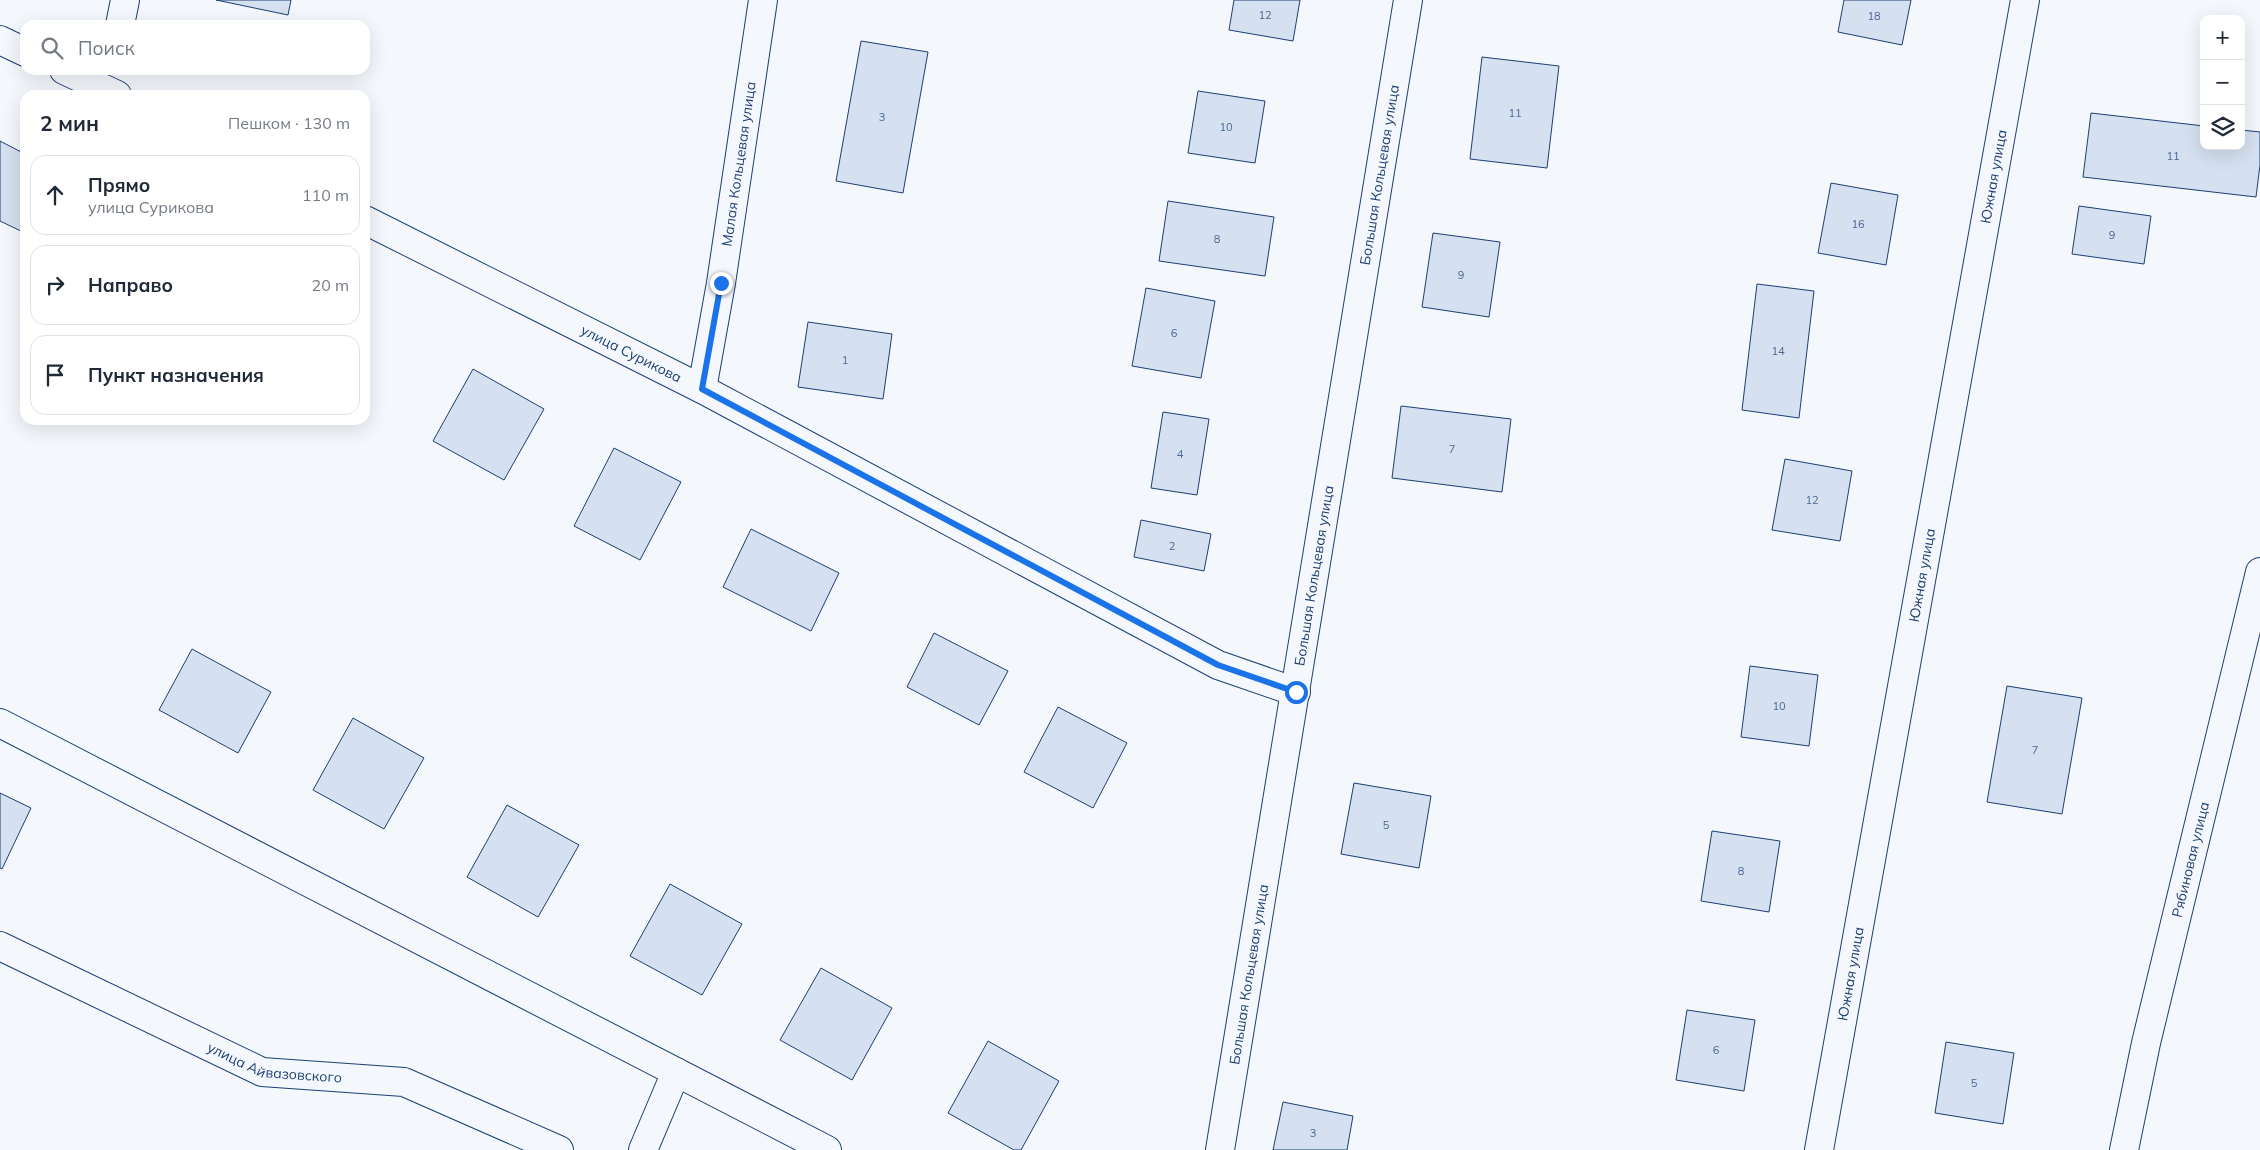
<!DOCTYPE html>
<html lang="ru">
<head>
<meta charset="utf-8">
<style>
	body { margin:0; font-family:Mulish,sans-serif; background:#f2f2f3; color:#1f2937 }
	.controls { position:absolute; right:15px; top:15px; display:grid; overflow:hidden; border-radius:10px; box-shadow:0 5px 20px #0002 }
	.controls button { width:45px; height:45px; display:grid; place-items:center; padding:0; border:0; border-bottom:1px solid #e0e1e3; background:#fff; color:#1f2937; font:25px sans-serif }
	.stop { position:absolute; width:15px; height:15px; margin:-11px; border:4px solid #1a73e8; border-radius:50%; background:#fff }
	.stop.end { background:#1a73e8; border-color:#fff; box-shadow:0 1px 5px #0008 }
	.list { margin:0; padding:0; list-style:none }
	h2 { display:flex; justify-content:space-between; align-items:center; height:65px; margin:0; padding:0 20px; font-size:21px }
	h2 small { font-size:16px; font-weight:400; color:#747a83 }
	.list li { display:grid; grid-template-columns:32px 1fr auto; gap:15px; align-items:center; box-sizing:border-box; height:80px; margin:0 10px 10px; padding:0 10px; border:1px solid #e0e1e3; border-radius:15px }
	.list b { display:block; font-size:19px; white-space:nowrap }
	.list p { margin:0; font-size:16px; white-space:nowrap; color:#747a83 }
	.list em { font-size:16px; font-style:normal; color:#747a83 }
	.icon { flex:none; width:28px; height:28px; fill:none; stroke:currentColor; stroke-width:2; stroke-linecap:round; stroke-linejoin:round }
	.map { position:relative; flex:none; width:2260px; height:1150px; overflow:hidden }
	.search { position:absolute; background:#fff; box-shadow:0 5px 20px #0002; left:20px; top:20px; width:350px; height:55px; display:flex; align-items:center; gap:12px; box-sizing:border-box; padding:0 18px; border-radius:15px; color:#747a83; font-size:19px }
	.panel { position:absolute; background:#fff; box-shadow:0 5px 20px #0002; left:20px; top:90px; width:350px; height:335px; border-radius:15px }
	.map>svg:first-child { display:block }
	.building { fill:#d5e0f0; stroke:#1d3f73 }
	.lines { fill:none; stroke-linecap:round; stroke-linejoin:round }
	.street-casing { stroke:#1d3f73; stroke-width:30 }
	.secondary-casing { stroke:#1d3f73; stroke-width:30 }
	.street { stroke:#f4f7fb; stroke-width:28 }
	.secondary { stroke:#f4f7fb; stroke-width:28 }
	.route { stroke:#1a73e8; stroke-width:6 }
	.labels { text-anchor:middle; stroke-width:4; stroke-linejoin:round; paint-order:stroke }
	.number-label { font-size:11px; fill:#4b6792 }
	.street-label { font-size:14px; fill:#1d3f73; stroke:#f4f7fb }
</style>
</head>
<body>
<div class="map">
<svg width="2260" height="1150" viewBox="0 0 2260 1150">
	<rect width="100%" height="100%" fill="#f4f7fb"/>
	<path class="building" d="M216,0H291L288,15Z
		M1234,0H1300L1293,41L1229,30Z
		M1844,0H1911L1902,45L1838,32Z
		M861,41L928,52L903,193L836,181Z
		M1482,57L1559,66L1547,168L1470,159Z
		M1198,91L1265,101L1255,163L1188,153Z
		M2091,113L2204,126V146H2241V130L2260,132V165L2256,197L2083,177Z
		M0,141L25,154V233L0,221Z
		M1831,183L1898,195L1886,265L1818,253Z
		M1168,201L1274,217L1265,276L1159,261Z
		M2079,206L2151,216L2144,264L2072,254Z
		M1433,233L1500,242L1489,317L1422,307Z
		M1757,284L1814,291L1799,418L1742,410Z
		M1146,288L1215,301L1201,378L1132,366Z
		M808,322L892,334L883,399L798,387Z
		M473,369L544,409L504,480L433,441Z
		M1401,406L1511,419L1502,492L1392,478Z
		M1163,412L1209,419L1197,495L1151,488Z
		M614,448L681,482L640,560L574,526Z
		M1785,459L1852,471L1840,541L1772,530Z
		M1141,520L1211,534L1204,571L1134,557Z
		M751,529L839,573L811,631L723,587Z
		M934,633L1008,671L979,725L907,687Z
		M192,649L271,692L238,753L159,710Z
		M1750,666L1818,675L1809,746L1741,737Z
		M2007,686L2082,698L2062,814L1987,802Z
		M1058,707L1127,743L1093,808L1024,772Z
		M353,718L424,758L384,829L313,790Z
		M1354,783L1431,796L1419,868L1341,854Z
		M0,793L31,808L2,869L0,868Z
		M507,805L579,845L538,917L467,877Z
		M1712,831L1780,841L1769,912L1701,901Z
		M670,884L742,924L702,995L630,956Z
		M821,968L892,1008L852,1080L780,1040Z
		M1687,1010L1755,1020L1744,1091L1676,1080Z
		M988,1041L1059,1081L1021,1150H1014L948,1113Z
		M1946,1042L2014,1053L2003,1124L1935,1113Z
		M1283,1102L1353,1116L1347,1150H1273Z"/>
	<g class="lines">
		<defs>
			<g id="street">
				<path d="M120,25L125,0"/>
				<path d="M0,40L25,52"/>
				<path d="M64,70L117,95"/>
				<path id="s1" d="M365,220L702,389L1218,665L1296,692"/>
				<path id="s2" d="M702,389L721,283L763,0"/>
				<path d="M0,723L827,1150"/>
				<path id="s3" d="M0,946L262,1072L404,1082L559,1150"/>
				<path d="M643,1150L676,1072"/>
				<path id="s4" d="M1220,1150L1408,0"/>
				<path id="s5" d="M2124,1150L2146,1043L2260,572"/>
			</g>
			<g id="secondary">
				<path id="s6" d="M1819,1150L2025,0"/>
			</g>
		</defs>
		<use href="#street" class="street-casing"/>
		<use href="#secondary" class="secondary-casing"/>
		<use href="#street" class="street"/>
		<use href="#secondary" class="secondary"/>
	</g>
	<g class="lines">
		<path class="route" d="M721,283L702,389L1218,665L1296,692"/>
	</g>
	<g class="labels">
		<g class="number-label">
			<text x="1265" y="19">12</text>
			<text x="1874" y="20">18</text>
			<text x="1515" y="117">11</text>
			<text x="882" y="121">3</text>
			<text x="1226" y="131">10</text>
			<text x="2173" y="160">11</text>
			<text x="1858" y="228">16</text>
			<text x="2112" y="239">9</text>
			<text x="1217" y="243">8</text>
			<text x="1461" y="279">9</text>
			<text x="1174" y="337">6</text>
			<text x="1778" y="355">14</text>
			<text x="845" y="364">1</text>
			<text x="1452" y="453">7</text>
			<text x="1180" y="458">4</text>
			<text x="1812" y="504">12</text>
			<text x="1172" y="550">2</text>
			<text x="1779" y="710">10</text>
			<text x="2035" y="754">7</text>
			<text x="1386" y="829">5</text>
			<text x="1741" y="875">8</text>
			<text x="1716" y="1054">6</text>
			<text x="1974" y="1087">5</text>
			<text x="1313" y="1137">3</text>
		</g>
		<g class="street-label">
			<text dy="5" stroke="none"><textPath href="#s2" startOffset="228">Малая Кольцевая улица</textPath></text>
			<text dy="5" stroke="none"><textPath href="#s4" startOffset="988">Большая Кольцевая улица</textPath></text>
			<text dy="5" stroke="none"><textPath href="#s6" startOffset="989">Южная улица</textPath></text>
			<text dy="5" stroke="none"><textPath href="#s1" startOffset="298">улица Сурикова</textPath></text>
			<text dy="5" stroke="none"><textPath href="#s4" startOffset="582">Большая Кольцевая улица</textPath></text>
			<text dy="5" stroke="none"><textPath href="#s6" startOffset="584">Южная улица</textPath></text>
			<text dy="5" stroke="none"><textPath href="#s5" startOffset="298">Рябиновая улица</textPath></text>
			<text dy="5" stroke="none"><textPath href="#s6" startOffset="179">Южная улица</textPath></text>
			<text dy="5" stroke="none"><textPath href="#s4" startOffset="178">Большая Кольцевая улица</textPath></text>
			<text dy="5" stroke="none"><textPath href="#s3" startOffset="301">улица Айвазовского</textPath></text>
		</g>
	</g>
</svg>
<div class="controls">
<button>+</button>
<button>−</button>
<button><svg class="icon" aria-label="layers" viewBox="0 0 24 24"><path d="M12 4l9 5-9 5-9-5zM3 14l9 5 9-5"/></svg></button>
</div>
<div class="stop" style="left:1296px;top:692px"></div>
<div class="stop end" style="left:721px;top:283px"></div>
<div class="search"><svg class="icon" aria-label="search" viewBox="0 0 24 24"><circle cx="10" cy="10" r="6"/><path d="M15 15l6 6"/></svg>Поиск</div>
<section class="panel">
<h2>2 мин<small>Пешком · 130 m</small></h2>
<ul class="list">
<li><svg class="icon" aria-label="ahead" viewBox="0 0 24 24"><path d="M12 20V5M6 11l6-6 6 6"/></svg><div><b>Прямо</b><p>улица Сурикова</p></div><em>110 m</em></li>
<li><svg class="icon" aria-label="right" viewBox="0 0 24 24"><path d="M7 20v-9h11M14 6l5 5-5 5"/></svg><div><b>Направо</b></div><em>20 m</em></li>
<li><svg class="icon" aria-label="arrive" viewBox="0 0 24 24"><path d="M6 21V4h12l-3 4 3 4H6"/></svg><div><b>Пункт назначения</b></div></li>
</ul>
</section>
</div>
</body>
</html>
